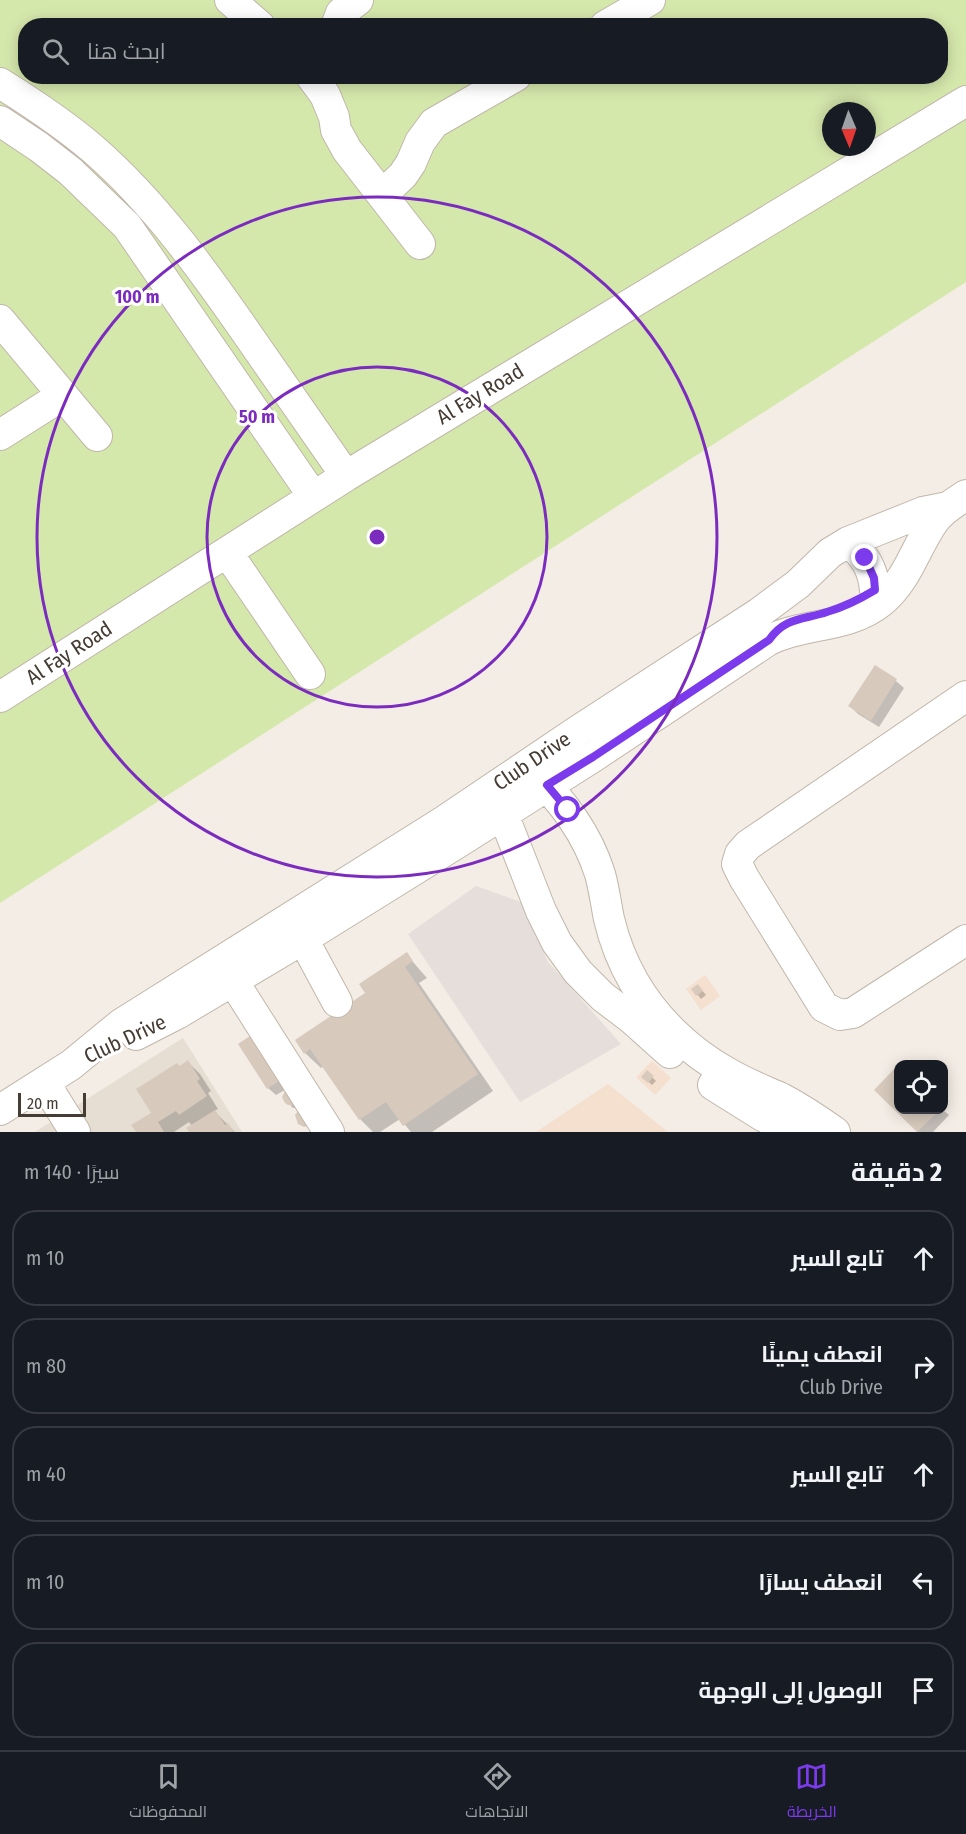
<!DOCTYPE html>
<html lang="ar">
<head>
<meta charset="utf-8">
<style>
	body { margin:0; font-family:"Fira Sans Condensed",Cairo,sans-serif; background:#242831; color:#f1f3f6; direction:rtl }
	.controls { position:absolute; right:18px; bottom:18px; display:grid; overflow:hidden; border-radius:12px; box-shadow:0 3px 15px #0003 }
	.controls button { width:54px; height:54px; display:grid; place-items:center; padding:0; border:0; border-bottom:2px solid #363941; background:#171b24; color:#f1f3f6; font:30px sans-serif }
	.compass { position:absolute; left:822px; top:102px; width:54px; height:54px; border-radius:50%; background:#171b24; box-shadow:0 3px 15px #0003; rotate:178deg }
	.scale { position:absolute; left:18px; bottom:15px; width:68px; box-sizing:border-box; padding-left:6px; border:3px solid #453c34; border-top:0; font-size:16px; line-height:21px; white-space:nowrap; color:#453c34; -webkit-text-stroke:4px #fff; paint-order:stroke }
	.stop { position:absolute; width:18px; height:18px; margin:-14px; border:4px solid #7c3aed; border-radius:50%; background:#fff }
	.stop.end { background:#7c3aed; border-color:#fff; box-shadow:0 2px 6px #0008 }
	.list { margin:0; padding:0; list-style:none }
	h2 { display:flex; justify-content:space-between; align-items:center; height:78px; margin:0; padding:0 24px; font-size:26px }
	h2 small { font-size:20px; font-weight:400; color:#9ea1a6 }
	.list li { display:grid; grid-template-columns:39px 1fr auto; gap:18px; align-items:center; box-sizing:border-box; height:96px; margin:0 12px 12px; padding:0 12px; border:2px solid #363941; border-radius:24px }
	.list b { display:block; font-size:22px; white-space:nowrap }
	.list p { margin:0; font-size:20px; white-space:nowrap; color:#9ea1a6 }
	.list em { font-size:20px; font-style:normal; color:#9ea1a6 }
	.icon { flex:none; width:33px; height:33px; fill:none; stroke:currentColor; stroke-width:2; stroke-linecap:round; stroke-linejoin:round }
	.map { position:relative; flex:none; width:966px; height:1132px; overflow:hidden; direction:ltr }
	.search { position:absolute; background:#171b24; box-shadow:0 3px 15px #0003; left:18px; right:18px; top:18px; height:66px; display:flex; align-items:center; gap:15px; box-sizing:border-box; padding:0 21px; border-radius:24px; color:#9ea1a6; font-size:22px }
	.sheet { height:618px; background:#171b24 }
	nav { display:flex; justify-content:space-around; align-items:center; box-sizing:border-box; height:84px; border-top:2px solid #363941; background:#171b24; font-size:16px; color:#9ea1a6 }
	nav a { display:grid; justify-items:center; gap:3px }
	nav .on { color:#7c3aed }
	.map>svg:first-child { display:block }
	.residential { fill:#e7ded3 }
	.commercial { fill:#f5e0cf }
	.industrial { fill:#e5deda }
	.green { fill:#d5e8ac; fill-rule:evenodd }
	.shadow { fill:#0003 }
	.building { fill:#d7cabd }
	.lines { fill:none; stroke-linecap:round; stroke-linejoin:round }
	.minor-casing { stroke:#c1b6aa; stroke-width:32 }
	.minor { stroke:#fff; stroke-width:30 }
	.route { stroke:#7c3aed; stroke-width:8 }
	.ring { fill:none; stroke:#7b2cbf; stroke-width:3 }
	.labels { text-anchor:middle; stroke-width:6; stroke-linejoin:round; paint-order:stroke }
	.street-label { font-size:21px; fill:#453c34; stroke:#fff }
	.centre { fill:#7b2cbf; stroke:#fff; stroke-width:3 }
	.ring-label { font-size:18px; text-anchor:middle; font-weight:bold; fill:#7b2cbf; stroke:#fff; stroke-width:6; stroke-linejoin:round; paint-order:stroke }
</style>
</head>
<body>
<div class="map">
<svg width="966" height="1132" viewBox="0 0 966 1132">
	<rect width="100%" height="100%" fill="#f3ede5"/>
	<path class="residential" d="M183,1038L242,1132H35Z"/>
	<path class="commercial" d="M705,975L720,996L701,1010L686,989Z
		M652,1061L671,1078L655,1095L636,1077Z
		M608,1084L668,1132H536Z"/>
	<path class="industrial" d="M476,886L521,902L548,962L621,1044L520,1102L408,934Z"/>
	<path class="green" d="M0,0H966V282L0,903ZM26,26H940V76H26ZM831,111H867V147H831Z"/>
	<path class="shadow" d="M876,667L896,681L904,688L879,727L858,714L850,706Z
		M406,954L427,978L419,983L493,1091L432,1132H411L400,1119L380,1132H373L360,1119L324,1066L321,1068L305,1053Z
		M693,989H701L706,995L701,999Z
		M240,1045L299,1091L301,1108H293L289,1104L285,1090L276,1095L268,1088Z
		M188,1062L200,1074L211,1091L208,1093L218,1109L214,1111L235,1132H190L188,1129L192,1126L189,1122L174,1132H137L133,1126L153,1113L180,1067Z
		M898,1068V1110H943L949,1115L933,1132H918L876,1090Z
		M647,1072L656,1081L652,1085L643,1077Z"/>
	<path class="building" d="M875,665L897,679L871,721L848,706Z
		M407,952L413,961L405,967L478,1074L403,1126L386,1102L359,1120L310,1049L304,1054L295,1040L365,993L359,984Z
		M698,984L703,991L696,996L691,989Z
		M259,1030L288,1075L267,1089L238,1044Z
		M188,1060L200,1079L197,1081L207,1096L179,1115L176,1111L158,1122L164,1132H136L131,1125L151,1113L136,1089L177,1063L180,1066Z
		M898,1065V1110H940L917,1132L874,1090Z
		M647,1070L654,1076L648,1083L641,1077Z
		M286,1089L297,1105H288L285,1103L282,1097Z
		M215,1110L225,1125L228,1123L234,1132H189L186,1128Z
		M299,1110L310,1125L304,1127L298,1124L295,1115Z"/>
	<g class="lines">
		<defs>
			<path id="minor" d="M230,0L260,26
				M336,26L341,13L358,0
				M605,26L650,0
				M311,76L325,95L334,117L336,130L347,150L420,244
				M0,83C32,103 64,124 93,149C155,203 203,270 250,338C282,384 314,430 346,476
				M0,121L39,147L70,171L127,226L313,496
				M382,195L403,175L411,163L420,142L434,123L516,76
				M0,320L97,436
				M0,435L63,395
				M848,542C865,555 873,569 875,590
				M227,552L310,674
				M966,696L748,845L740,854L737,864L744,878L824,1007L840,1015L853,1013L966,940
				M0,697L346,476L966,101
				M533,772C563,802 587,833 600,874C604,888 606,904 609,919C614,940 623,963 634,982C655,1019 690,1052 728,1073C745,1083 763,1090 781,1098C800,1108 818,1120 835,1132
				M496,796L541,911L557,943L578,972L603,997L632,1019L670,1053
				M303,939L337,1002
				M233,981L329,1132
				M136,1035L177,1014L303,939L459,842L593,757L769,640C806,622 847,629 881,602C908,580 915,548 934,521C942,510 954,503 966,495
				M44,1082L75,1132
				M713,1085L761,1115L792,1132
				M0,1110L71,1065L121,1024L444,821L576,732L759,613L798,584L830,553L848,542L923,512L948,507"/>
		</defs>
		<use href="#minor" class="minor-casing"/>
		<use href="#minor" class="minor"/>
	</g>
	<g class="lines">
		<path class="route" d="M568,810L547,785L593,757L769,640C785,617 803,620 827,612C844,607 860,599 875,590L874,578L865,558"/>
	</g>
	<g class="ring">
		<circle cx="377" cy="537" r="170"/>
		<circle cx="377" cy="537" r="340"/>
	</g>
	<g class="labels">
		<g class="street-label">
			<text transform="translate(480 394) rotate(-31)" y="7">Al Fay Road</text>
			<text transform="translate(69 653) rotate(-33)" y="7">Al Fay Road</text>
			<text transform="translate(532 761) rotate(-34)" y="7">Club Drive</text>
			<text transform="translate(125 1039) rotate(-25)" y="7">Club Drive</text>
		</g>
	</g>
	<circle cx="377" cy="537" r="9" class="centre"/>
	<g class="ring-label">
		<text x="137" y="303">100 m</text>
		<text x="257" y="423">50 m</text>
	</g>
</svg>
<div class="controls">
<button><svg class="icon" aria-label="locate" viewBox="0 0 24 24"><circle cx="12" cy="12" r="6"/><path d="M12 2v4M12 18v4M2 12h4M18 12h4"/></svg></button>
</div>
<svg class="compass" viewBox="-18 -18 36 36"><path d="M0-13l5 13h-10z" fill="#e53935"/><path d="M0 13l5-13h-10z" fill="#9ea1a6"/></svg>
<div class="scale">20 m</div>
<div class="stop" style="left:568px;top:810px"></div>
<div class="stop end" style="left:865px;top:558px"></div>
<div class="search"><svg class="icon" aria-label="search" viewBox="0 0 24 24"><circle cx="10" cy="10" r="6"/><path d="M15 15l6 6"/></svg>ابحث هنا</div>
</div>
<section class="sheet">
<h2>2 دقيقة<small>سيرًا · 140 m</small></h2>
<ul class="list">
<li><svg class="icon" aria-label="ahead" viewBox="0 0 24 24"><path d="M12 20V5M6 11l6-6 6 6"/></svg><div><b>تابع السير</b></div><em>10 m</em></li>
<li><svg class="icon" aria-label="right" viewBox="0 0 24 24"><path d="M7 20v-9h11M14 6l5 5-5 5"/></svg><div><b>انعطف يمينًا</b><p>Club Drive</p></div><em>80 m</em></li>
<li><svg class="icon" aria-label="ahead" viewBox="0 0 24 24"><path d="M12 20V5M6 11l6-6 6 6"/></svg><div><b>تابع السير</b></div><em>40 m</em></li>
<li><svg class="icon" aria-label="left" viewBox="0 0 24 24"><path d="M17 20v-9H6M10 6l-5 5 5 5"/></svg><div><b>انعطف يسارًا</b></div><em>10 m</em></li>
<li><svg class="icon" aria-label="arrive" viewBox="0 0 24 24"><path d="M6 21V4h12l-3 4 3 4H6"/></svg><div><b>الوصول إلى الوجهة</b></div></li>
</ul>
</section>
<nav>
<a class="on"><svg class="icon" aria-label="map" viewBox="0 0 24 24"><path d="M3 6l6-2 6 2 6-2v14l-6 2-6-2-6 2zM9 4v14M15 6v14"/></svg>الخريطة</a>
<a><svg class="icon" aria-label="directions" viewBox="0 0 24 24"><path d="M12 3l9 9-9 9-9-9zM9 14v-3h6M13 9l2 2-2 2"/></svg>الاتجاهات</a>
<a><svg class="icon" aria-label="saved" viewBox="0 0 24 24"><path d="M7 4h10v16l-5-4-5 4z"/></svg>المحفوظات</a>
</nav>
</body>
</html>
